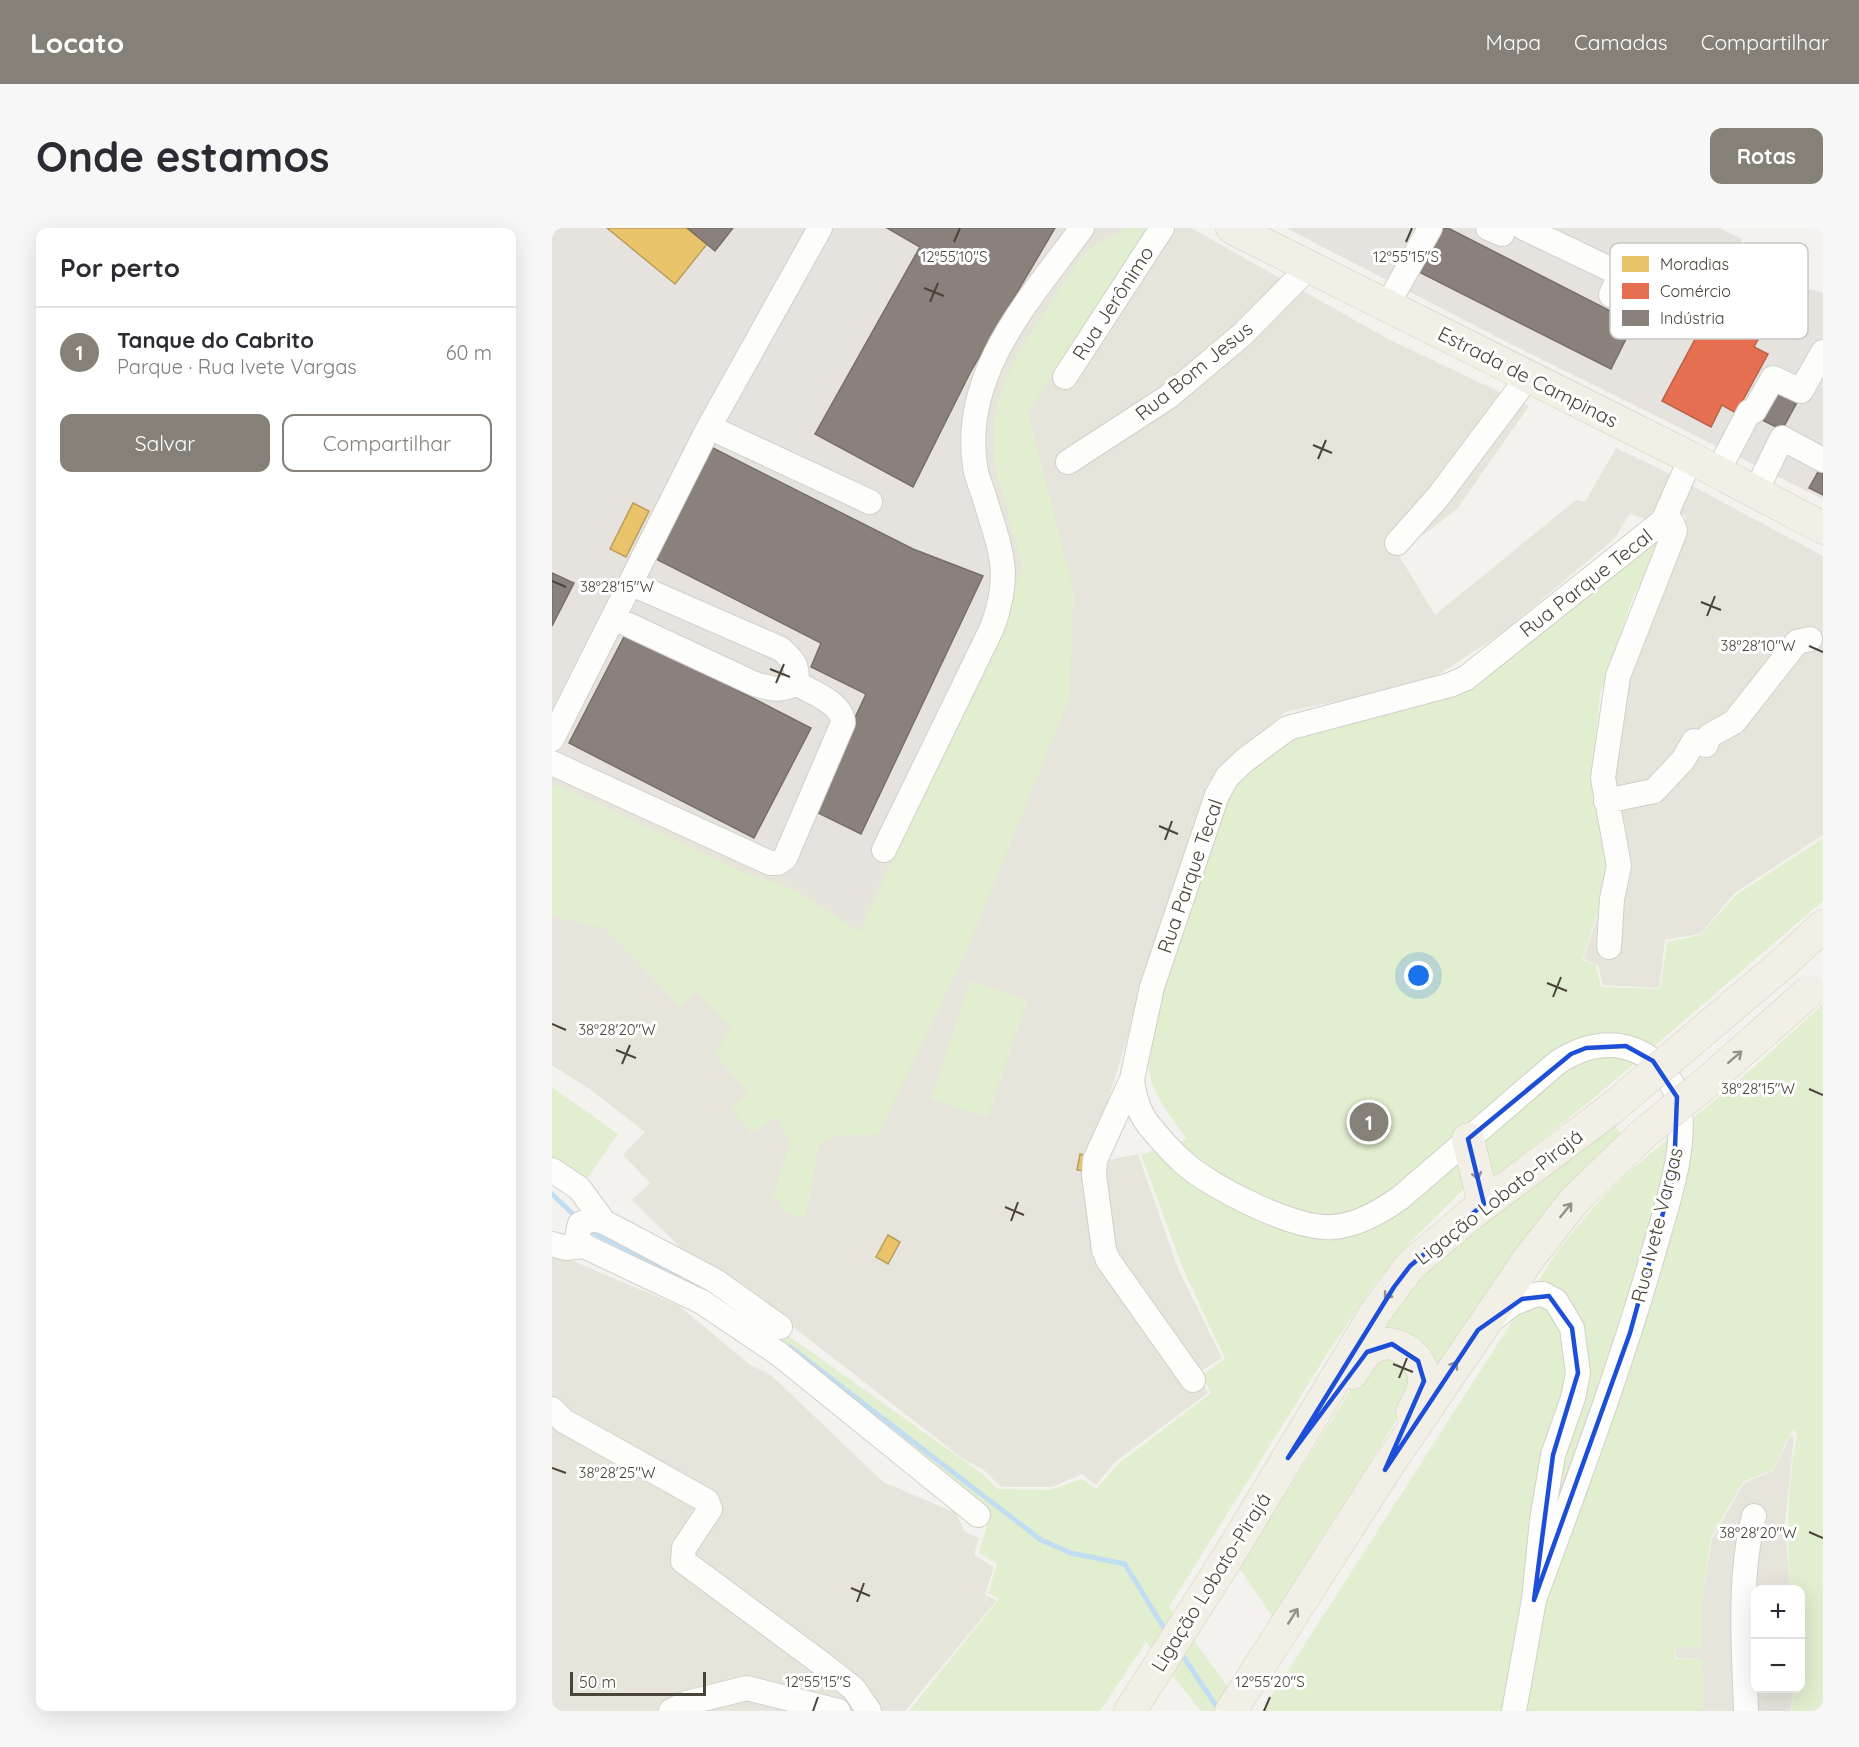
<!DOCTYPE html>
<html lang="pt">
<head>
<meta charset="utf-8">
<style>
	body { margin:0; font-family:Quicksand,sans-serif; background:#f7f7f7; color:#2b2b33 }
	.controls { position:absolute; right:18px; bottom:18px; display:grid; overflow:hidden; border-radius:12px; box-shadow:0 6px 24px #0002 }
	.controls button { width:54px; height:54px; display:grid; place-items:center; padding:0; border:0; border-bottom:2px solid #e1e1e2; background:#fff; color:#2b2b33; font:30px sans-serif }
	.scale { position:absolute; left:18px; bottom:15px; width:136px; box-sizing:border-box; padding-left:6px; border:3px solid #4b4439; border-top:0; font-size:16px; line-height:21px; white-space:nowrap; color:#4b4439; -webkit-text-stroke:4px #fff; paint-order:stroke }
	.you { position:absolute; left:867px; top:748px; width:21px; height:21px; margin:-15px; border:4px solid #fff; border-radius:50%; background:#1a73e8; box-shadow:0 0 0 9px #1a73e833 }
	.badge { display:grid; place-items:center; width:39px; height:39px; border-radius:50%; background:#868178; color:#fff; font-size:20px; font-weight:700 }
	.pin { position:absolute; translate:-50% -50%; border:3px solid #fff; box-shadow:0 2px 6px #0006 }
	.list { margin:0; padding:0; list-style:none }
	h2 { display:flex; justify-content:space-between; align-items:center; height:78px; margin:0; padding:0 24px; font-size:26px }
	h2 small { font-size:20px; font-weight:400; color:#7c7c81 }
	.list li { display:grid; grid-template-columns:39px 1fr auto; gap:18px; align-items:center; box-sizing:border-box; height:90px; padding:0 24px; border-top:2px solid #e1e1e2 }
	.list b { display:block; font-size:22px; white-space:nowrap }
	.list p { margin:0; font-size:20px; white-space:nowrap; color:#7c7c81 }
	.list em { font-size:20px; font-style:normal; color:#7c7c81 }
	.actions { display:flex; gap:12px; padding:18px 24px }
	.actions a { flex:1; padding:14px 0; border:2px solid #868178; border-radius:12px; text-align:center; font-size:21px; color:#868178 }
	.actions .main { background:#868178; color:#fff }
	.map { position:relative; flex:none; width:1271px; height:1483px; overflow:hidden; border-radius:12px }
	header { display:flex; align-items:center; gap:36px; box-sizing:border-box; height:84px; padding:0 30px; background:#868178; color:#fff }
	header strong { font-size:28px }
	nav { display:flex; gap:33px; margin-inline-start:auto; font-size:21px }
	.intro { display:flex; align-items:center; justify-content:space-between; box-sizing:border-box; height:144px; padding:0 36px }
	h1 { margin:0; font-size:42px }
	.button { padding:15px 27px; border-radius:12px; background:#868178; color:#fff; font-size:21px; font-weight:700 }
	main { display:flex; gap:36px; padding:0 36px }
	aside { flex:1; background:#fff; border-radius:12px; box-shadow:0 6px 24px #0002 }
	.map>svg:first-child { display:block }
	.residential { fill:#e7e4dc }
	.industrial { fill:#e6e2de }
	.green { fill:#e1eecf }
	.homes { fill:#e9c46a; stroke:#ba9e5b; stroke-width:1.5 }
	.shops { fill:#e76f51; stroke:#b8624a; stroke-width:1.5 }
	.industry { fill:#8a817c; stroke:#776f68; stroke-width:1.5 }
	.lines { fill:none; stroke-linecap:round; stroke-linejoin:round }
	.stream { stroke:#c0ddf1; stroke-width:5 }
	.minor-casing { stroke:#d2d0cb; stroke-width:26 }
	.major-casing { stroke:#d6cebb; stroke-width:33 }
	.minor { stroke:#fdfdfc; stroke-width:24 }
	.major { stroke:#f2efe6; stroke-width:32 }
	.major-bridge-casing { stroke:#d6cebb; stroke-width:33; stroke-linecap:butt }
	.major-bridge { stroke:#f2efe6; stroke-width:32 }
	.oneway { stroke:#969187 }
	.marked { fill:none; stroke:#1d4ed8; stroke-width:4.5; stroke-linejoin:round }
	.ticks { fill:none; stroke:#4b4439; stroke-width:2 }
	.labels { text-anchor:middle; stroke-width:6; stroke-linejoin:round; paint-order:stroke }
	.street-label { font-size:20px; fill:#4b4439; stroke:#fff }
	.key { fill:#fff; stroke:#c9c7c4; stroke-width:1.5 }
	.key-label { font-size:16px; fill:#4b4439 }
	.ticks-label { font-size:15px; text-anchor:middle; fill:#4b4439; stroke:#fff; stroke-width:6; stroke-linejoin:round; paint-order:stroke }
</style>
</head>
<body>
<header>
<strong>Locato</strong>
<nav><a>Mapa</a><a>Camadas</a><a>Compartilhar</a></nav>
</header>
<div class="intro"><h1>Onde estamos</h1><a class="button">Rotas</a></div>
<main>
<aside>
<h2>Por perto<small></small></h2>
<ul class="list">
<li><span class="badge">1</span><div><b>Tanque do Cabrito</b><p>Parque · Rua Ivete Vargas</p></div><em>60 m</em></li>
</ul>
<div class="actions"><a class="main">Salvar</a><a>Compartilhar</a></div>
</aside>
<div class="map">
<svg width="1271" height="1483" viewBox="0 0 1271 1483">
	<rect width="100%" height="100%" fill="#f4f2ee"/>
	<path class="residential" d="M0,0H639L838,112L977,178L905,281L846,326L883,387L1024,272L1033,274L1064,220L1120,247L1271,328V607L1183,665L1148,706L1113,712L1107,760L1051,757L1046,737L1031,731L1047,685L1043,540L1051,465L1082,372L1109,320L1120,324L1135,288L1108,276L1101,295L1078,285L1063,310L950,405L874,455L733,484L656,555L550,891L552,933L586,926L627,1043L670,1130L646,1145L656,1165L564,1233L544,1257L530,1246L500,1259H449L432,1242L411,1231L230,1090L138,1029L80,972L98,955L71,927L93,904L39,862L0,837Z
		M0,1024L127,1078L197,1136L219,1147L331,1254L404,1285L413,1304L427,1310L422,1327L442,1339L433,1367L445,1372L353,1483H0Z
		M1238,1208L1242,1209L1233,1296L1238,1361L1204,1362V1460L1243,1461L1238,1483H1151L1150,1431L1124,1430L1123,1418L1150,1419V1372L1160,1311L1192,1255L1221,1243Z"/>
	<path class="industrial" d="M0,0H558L532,16L481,83L454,131L435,182L433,234L464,341L303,692L247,654L180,632L3,551L0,552Z
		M734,0H1167L1190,11L1184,27L1233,54L1271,65V271L945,109Z"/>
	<path class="green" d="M575,0H601L563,50L476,185L522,364L517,471L412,729L326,907H287L267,916L254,988L243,989L227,979L229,972L220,969L238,914L225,888L199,905L179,881L196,865L163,826L179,800L145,763L129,779L53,701L0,688V560L6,557L193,645L239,660L308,704L471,340L442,234V192L452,155L467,123L528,30L544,17Z
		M1104,312L1107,315L1106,321L1080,372L1048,466L1041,540L1057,643L1051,685L1046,684L1030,732L1044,737L1049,759L1108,761L1115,714L1148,707L1184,667L1271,610V673L1049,864L951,943L912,961L861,1011L824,1054L775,1126L617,1379L671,1452L689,1483H649L594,1414L548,1483H357L447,1371L436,1365L445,1336L427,1325L438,1287L366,1228L145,1066L147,1057L154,1052L261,1125L429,1245L446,1261L498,1262L530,1251L544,1261L566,1236L659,1165L650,1147L673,1131L631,1041L589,927L635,911C606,871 591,856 597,805L669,583L683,560L705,535L738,510L911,465L1005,394Z
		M418,753L475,772L436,889L379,871Z
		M1271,776V1483H1239L1243,1461L1248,1460L1249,1439L1252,1430L1249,1428L1248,1362L1238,1361C1235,1305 1235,1261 1245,1205L1240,1202L1221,1242L1191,1254L1159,1310L1150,1373V1419L1123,1418V1431H1150L1151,1483H710L1006,1022L1040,981L1075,945L1192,848Z
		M0,859L66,906L30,958L0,937Z
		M1061,895L1071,907L886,1147L822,1108L866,1052L894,1024Z
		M833,1127L861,1144L851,1182L720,1388L687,1340L807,1148Z"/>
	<path class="homes" d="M55,0H135L155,16L123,56Z
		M81,275L97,283L74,329L58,321Z
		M528,926L541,929L538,944L525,942Z
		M336,1007L348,1014L336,1036L324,1029Z"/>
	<path class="shops" d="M1185,33L1235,59L1202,119L1216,126L1184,185L1170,177L1159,199L1110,173Z"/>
	<path class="industry" d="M135,0H181L163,23Z
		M335,0H503L419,143L361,259L263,206L368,19Z
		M887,0H896L1082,95L1059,141L865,43Z
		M1222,152L1249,167L1230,202L1202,188Z
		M151,215L361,321L431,348L309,606L260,582L314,466L259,439L269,415L96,327Z
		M1271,235V267L1257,260Z
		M0,345L22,355L0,398Z
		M74,405L259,500L202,610L17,515Z"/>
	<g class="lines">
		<path class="stream" d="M0,966L24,989
			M40,1004L125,1047
			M238,1119L489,1312L519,1325L573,1336L615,1405
			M627,1422L667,1482"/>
		<defs>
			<path id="minor" d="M936,0L950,6L953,0
				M972,0L1064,44L1068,47L1059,67
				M835,78L878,0
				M513,149L610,0
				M157,199L318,274
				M516,234L616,169L691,106L757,39
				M1166,243L1197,184L1202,183L1221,150L1249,163L1271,124
				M1204,263L1230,210L1271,232
				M845,315L886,269L976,149
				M62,390L203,456C219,461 228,464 244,455
				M0,511L157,199L268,0
				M0,535L218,635H226L233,630L291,495C291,475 259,464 244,455C247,438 241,432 229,421L80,356
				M1054,573L1102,563L1131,532L1142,513L1154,517L1157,508L1182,494L1245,414L1258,411
				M332,622L440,400C461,344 448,322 432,268C429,258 424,248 423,238C409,144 479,70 530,0
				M1057,719L1060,671L1067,638L1051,550L1066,448L1123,303L1120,295L1111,293
				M580,851C582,869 587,887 600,901C609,912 621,925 632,935C660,960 743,1002 781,999C806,997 828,984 848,970L1006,834C1031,818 1060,811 1087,824C1105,832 1119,850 1125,868C1138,911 1115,977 1103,1019C1069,1139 1025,1255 982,1372
				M0,942L27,960L52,994L162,1052L228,1099
				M0,1016L14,1020L32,1018L150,1074L227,1126L426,1287
				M32,1018L25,1009L28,996L41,991L52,994
				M942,1090L960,1076L982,1067L991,1066L1004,1073L1020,1100L1026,1145L1021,1170L1001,1227L990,1292L982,1372L962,1483
				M641,1152L556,1032L552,1022L542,947L543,932L580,851L600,759L665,567L675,549L693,532L736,500L898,457L914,450L1111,293L1139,230
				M0,1181L12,1193L155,1273L158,1281L132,1320L131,1333L269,1435L302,1461L317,1483
				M119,1483L135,1475L195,1460L286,1483
				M1194,1483C1192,1419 1186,1349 1202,1288"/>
			<path id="major" d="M680,0L1139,230L1271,300
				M1229,737L1271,698
				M916,911L932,976
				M800,1145C806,1136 812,1124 821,1119C844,1107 873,1130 872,1153C872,1165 865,1174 860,1184
				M578,1483L676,1329L823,1085L858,1038L918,987L1060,880
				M679,1483L833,1242L978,1029L1021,974L1090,907"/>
		</defs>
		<use href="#minor" class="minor-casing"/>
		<use href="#major" class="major-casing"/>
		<use href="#minor" class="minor"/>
		<use href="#major" class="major"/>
		<defs>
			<path id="major-bridge" d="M1060,880L1229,737
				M1090,907L1153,856L1258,763"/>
		</defs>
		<use href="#major-bridge" class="major-bridge-casing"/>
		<use href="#major-bridge" class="major-bridge"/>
	</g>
	<defs><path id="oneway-shaft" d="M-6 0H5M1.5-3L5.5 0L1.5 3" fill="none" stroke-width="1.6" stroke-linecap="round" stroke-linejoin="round" transform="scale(1.5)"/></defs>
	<g class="oneway">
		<use href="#oneway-shaft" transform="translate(1183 829) rotate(-41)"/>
		<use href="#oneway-shaft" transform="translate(924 943) rotate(76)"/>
		<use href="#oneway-shaft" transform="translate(1014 982) rotate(-51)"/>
		<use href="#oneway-shaft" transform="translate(838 1064) rotate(127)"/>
		<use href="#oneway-shaft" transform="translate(900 1141) rotate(-56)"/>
		<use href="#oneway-shaft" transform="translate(741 1388) rotate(-58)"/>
	</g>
	<path class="marked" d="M1074,818L1101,833L1125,869L1122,945L1078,1105L982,1372L1001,1227L1026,1145L1020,1100L997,1068L970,1071L926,1102L833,1242L872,1153L866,1133L840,1116L815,1124L736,1230L842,1059L858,1038L932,976L916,911L1019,826L1034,820Z"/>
	<path class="ticks" d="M402,14L408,0M854,14L860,0M372,60L392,68M378,74L386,55M761,217L780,225M766,231L774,212M0,353L14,359M1149,374L1169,382M1155,388L1163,368M1257,418L1271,424M218,441L238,449M224,455L232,436M607,598L626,606M613,612L620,593M995,755L1015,763M1001,769L1009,749M0,796L14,802M64,822L84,830M70,836L78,817M1257,861L1271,867M453,979L472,987M459,993L466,974M841,1136L861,1144M847,1150L855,1130M0,1240L14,1245M1257,1304L1271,1310M299,1360L318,1368M305,1374L312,1355M261,1483L266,1469M712,1483L718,1469"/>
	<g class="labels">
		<g class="street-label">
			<text transform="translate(561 75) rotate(-57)" y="7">Rua Jerônimo</text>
			<text transform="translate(642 143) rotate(-39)" y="7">Rua Bom Jesus</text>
			<text transform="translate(976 149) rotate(27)" y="7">Estrada de Campinas</text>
			<text transform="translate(1034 355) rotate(-38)" y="7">Rua Parque Tecal</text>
			<text transform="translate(638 648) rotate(-71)" y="7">Rua Parque Tecal</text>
			<text transform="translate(947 969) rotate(-38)" y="7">Ligação Lobato-Pirajá</text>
			<text transform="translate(1105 997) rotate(-76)" y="7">Rua Ivete Vargas</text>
			<text transform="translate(659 1354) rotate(-58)" y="7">Ligação Lobato-Pirajá</text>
		</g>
	</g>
	<rect x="1058" y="15" width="198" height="96" rx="9" class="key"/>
	<rect x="1070" y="28" width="27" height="16" fill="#e9c46a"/>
	<rect x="1070" y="55" width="27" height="16" fill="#e76f51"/>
	<rect x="1070" y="82" width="27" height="16" fill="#8a817c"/>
	<g class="key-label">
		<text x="1108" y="42">Moradias</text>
		<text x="1108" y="69">Comércio</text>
		<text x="1108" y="96">Indústria</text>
	</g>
	<g class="ticks-label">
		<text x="402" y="34">12°55'10"S</text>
		<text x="854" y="34">12°55'15"S</text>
		<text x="65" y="364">38°28'15"W</text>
		<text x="1206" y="423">38°28'10"W</text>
		<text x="65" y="807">38°28'20"W</text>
		<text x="1206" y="866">38°28'15"W</text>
		<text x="65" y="1250">38°28'25"W</text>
		<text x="1206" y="1310">38°28'20"W</text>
		<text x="266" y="1459">12°55'15"S</text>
		<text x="718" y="1459">12°55'20"S</text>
	</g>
</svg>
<div class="controls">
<button>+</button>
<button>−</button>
</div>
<div class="scale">50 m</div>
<div class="you"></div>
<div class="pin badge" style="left:817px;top:894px">1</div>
</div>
</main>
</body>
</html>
